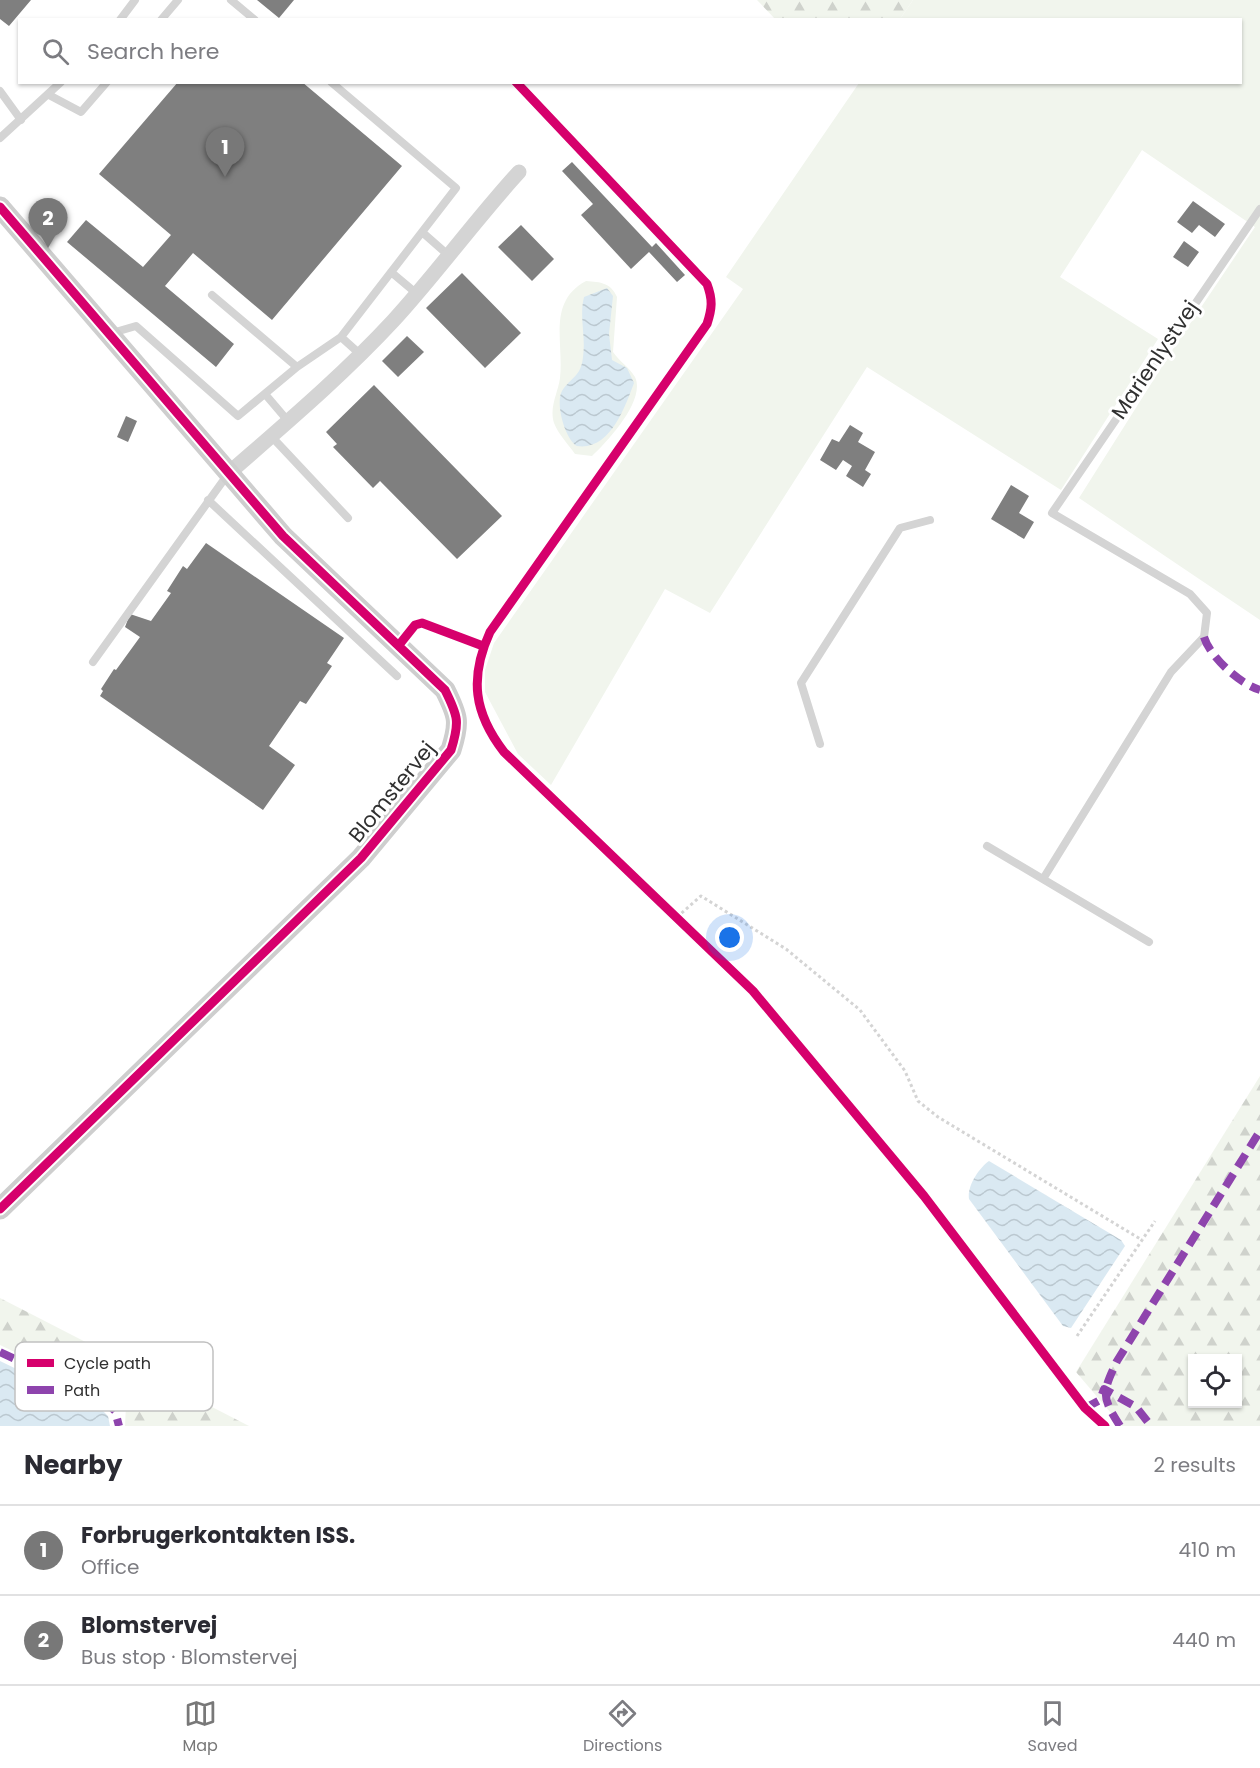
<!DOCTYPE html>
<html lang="en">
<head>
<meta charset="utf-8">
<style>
	body { margin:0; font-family:Poppins,sans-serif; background:#f2f2f3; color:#2b2b33 }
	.controls { position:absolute; right:18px; bottom:18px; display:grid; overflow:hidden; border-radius:0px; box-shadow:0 2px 4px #0004 }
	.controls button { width:54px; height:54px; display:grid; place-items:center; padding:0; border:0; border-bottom:2px solid #e1e1e2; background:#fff; color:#2b2b33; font:30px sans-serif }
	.you { position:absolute; left:730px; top:938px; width:21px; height:21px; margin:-15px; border:4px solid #fff; border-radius:50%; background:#1a73e8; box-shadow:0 0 0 9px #1a73e833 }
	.badge { display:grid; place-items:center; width:39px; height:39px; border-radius:50%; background:#787878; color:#fff; font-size:20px; font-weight:700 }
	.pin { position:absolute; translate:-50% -50px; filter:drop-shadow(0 2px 3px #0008) }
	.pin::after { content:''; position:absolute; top:32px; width:21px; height:18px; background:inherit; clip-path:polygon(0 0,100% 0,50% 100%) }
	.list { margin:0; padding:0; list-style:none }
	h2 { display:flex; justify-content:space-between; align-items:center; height:78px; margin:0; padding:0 24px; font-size:26px }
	h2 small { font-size:20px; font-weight:400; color:#7c7c81 }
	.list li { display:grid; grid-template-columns:39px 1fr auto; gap:18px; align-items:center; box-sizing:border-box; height:90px; padding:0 24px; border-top:2px solid #e1e1e2 }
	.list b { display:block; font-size:22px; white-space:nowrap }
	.list p { margin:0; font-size:20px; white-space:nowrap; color:#7c7c81 }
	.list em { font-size:20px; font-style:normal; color:#7c7c81 }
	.icon { flex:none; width:33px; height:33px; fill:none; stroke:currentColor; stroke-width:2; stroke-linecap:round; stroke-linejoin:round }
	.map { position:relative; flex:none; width:1260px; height:1426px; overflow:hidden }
	.search { position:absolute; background:#fff; box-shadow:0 2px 4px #0004; left:18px; right:18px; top:18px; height:66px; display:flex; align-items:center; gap:15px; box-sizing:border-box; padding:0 21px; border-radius:0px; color:#7c7c81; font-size:22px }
	.sheet { height:258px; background:#fff }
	nav { display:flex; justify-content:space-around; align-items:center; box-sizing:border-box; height:84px; border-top:2px solid #e1e1e2; background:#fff; font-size:16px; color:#7c7c81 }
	nav a { display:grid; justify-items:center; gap:3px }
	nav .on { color:#787878 }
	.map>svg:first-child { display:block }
	.grass { fill:#f1f5ed }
	.forest { fill:url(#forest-firs); fill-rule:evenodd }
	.water { fill:url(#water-waves) }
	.building { fill:#7f7f7f }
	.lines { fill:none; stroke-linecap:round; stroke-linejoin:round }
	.path { stroke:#d4d4d4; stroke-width:3; stroke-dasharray:3 3; stroke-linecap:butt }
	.lane { stroke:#d4d4d4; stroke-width:8 }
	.street { stroke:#d4d4d4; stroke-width:15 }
	.secondary { stroke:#cecece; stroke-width:21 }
	.quiet { stroke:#8e44ad; stroke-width:8; stroke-dasharray:15 8; stroke-linecap:butt }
	.cycleway-casing { stroke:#fff; stroke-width:13 }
	.cycleway { stroke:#d6006c; stroke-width:9 }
	.labels { text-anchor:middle; stroke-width:6; stroke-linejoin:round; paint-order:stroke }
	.street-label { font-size:21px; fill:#303030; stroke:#fff }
	.key { fill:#fff; stroke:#c1c1c1; stroke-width:1.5 }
	.key-label { font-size:16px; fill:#303030 }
</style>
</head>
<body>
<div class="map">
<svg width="1260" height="1426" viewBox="0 0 1260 1426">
	<defs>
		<pattern id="forest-firs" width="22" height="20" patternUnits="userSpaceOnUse" patternTransform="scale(1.5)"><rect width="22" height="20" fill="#f1f5ed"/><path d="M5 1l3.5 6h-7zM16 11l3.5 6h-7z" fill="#cfd2cc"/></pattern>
		<pattern id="water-waves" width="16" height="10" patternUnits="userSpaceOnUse" patternTransform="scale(1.5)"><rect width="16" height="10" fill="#dae9f2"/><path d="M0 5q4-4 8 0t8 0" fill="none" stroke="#bbc8d0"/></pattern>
	</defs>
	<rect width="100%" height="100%" fill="#fff"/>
	<path class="grass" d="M913,0H1260V620L1079,498L1173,349L1255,227L1142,150L1060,277L1158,339L1061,490L867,367L710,613L665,589L551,785L518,754L485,692V670L494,643L743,289L726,277L859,83L1240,82V20L900,19Z
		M586,281C601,282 611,283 617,297L613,352C620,362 629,367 635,377C646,400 608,441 592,456L575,454C569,445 558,434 554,423C549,407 558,393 560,378C564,342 547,302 586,281Z"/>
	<path class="forest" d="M757,0H913L900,19L776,20Z
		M1260,1076V1426H1122L1076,1372ZM1238,1358V1404H1192V1358Z
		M0,1298L249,1426H125L126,1405L0,1345Z"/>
	<path class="water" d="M607,288L613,296L609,334L612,360L627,368L634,383C625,407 610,451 577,446C565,439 555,403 562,391C571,377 581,377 583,357C586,336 579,317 584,297Z
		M989,1161L1121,1240L1125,1246L1071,1328L1063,1326L969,1199C967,1186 979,1168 989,1161Z
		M0,1361L103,1411L108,1416L110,1426H0Z"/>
	<path class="building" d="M0,0H31L9,26L0,19Z
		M257,0H294L279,18Z
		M178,82H302L402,166L272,320L193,253L165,286L234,344L216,367L67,242L86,220L143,267L171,235L99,174Z
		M572,162L652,247L656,243L685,275L677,282L649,252L631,269L581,215L593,204L562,171Z
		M1193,201L1225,224L1215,237L1199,225L1192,233L1177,222Z
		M521,225L554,259L532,281L498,247Z
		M1184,241L1199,252L1188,267L1173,257Z
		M462,273L521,333L485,368L426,308Z
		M407,336L424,352L398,377L382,361Z
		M374,385L502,516L457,559L380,481L373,488L333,447L337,444L326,432Z
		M126,416L137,421L128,442L117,437Z
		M850,425L863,433L858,442L875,452L865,470L871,474L863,487L846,476L852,466L843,460L836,470L820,460L832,439L839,442Z
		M1011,485L1029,496L1019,513L1034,522L1024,539L991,519Z
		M206,543L344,638L327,663L332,666L306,704L300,701L269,746L295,765L263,810L100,696L103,691L101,689L114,669L116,670L140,637L125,627L130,614L151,621L171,593L167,591L183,566L187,569Z"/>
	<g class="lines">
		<path class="path" d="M677,917L701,896L786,949L860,1010L905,1071L918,1101L938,1117L1142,1240
			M1077,1336L1155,1221"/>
		<path class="lane" d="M231,0L255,20
			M120,20L135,0
			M161,20L178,0
			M0,91L21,120
			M49,95L81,112L107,82
			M0,138L61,82
			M422,232L447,254
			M391,272L416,293
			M212,295L297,367
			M112,333L136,326L238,416L297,367L341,337L456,188L331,82
			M341,337L361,355
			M265,394L288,421
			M271,436L348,518
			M208,500L397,676
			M93,662L228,474
			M820,744L801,683L900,528L930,520
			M987,846L1149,942
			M1043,879L1171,672L1204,637L1207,613L1190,594L1052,513L1260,209"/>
		<path class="street" d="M229,473C285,424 342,376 393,321C437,273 475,220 519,172"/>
		<path class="secondary" d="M0,207L283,536L445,690C458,716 460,722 451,750L361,858L0,1209"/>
		<path class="quiet" d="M1204,637C1210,657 1240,684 1260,690
			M0,1352L107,1403L115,1411L119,1426
			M1085,1408L1100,1400L1104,1389L1136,1407L1151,1426
			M1120,1426C1101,1396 1102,1393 1117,1361L1260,1131"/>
		<defs>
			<path id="cycleway" d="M516,82L707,284C713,300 712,309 707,324L490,632C469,678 474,713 504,752L753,991L924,1196L1085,1408L1105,1426
				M0,207L283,536L445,690C458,716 460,722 451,750L361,858L0,1209
				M399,645L415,625L422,623L483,646"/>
		</defs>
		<use href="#cycleway" class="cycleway-casing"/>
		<use href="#cycleway" class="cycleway"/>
	</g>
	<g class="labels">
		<g class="street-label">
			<text transform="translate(1155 360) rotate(-56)" y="7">Marienlystvej</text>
			<text transform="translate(392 792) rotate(-51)" y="7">Blomstervej</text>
		</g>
	</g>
	<rect x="15" y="1342" width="198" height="69" rx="9" class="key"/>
	<rect x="27" y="1359" width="27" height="8" fill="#d6006c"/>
	<rect x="27" y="1386" width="27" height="8" fill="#8e44ad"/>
	<g class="key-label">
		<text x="64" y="1369">Cycle path</text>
		<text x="64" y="1396">Path</text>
	</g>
</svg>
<div class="controls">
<button><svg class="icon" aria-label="locate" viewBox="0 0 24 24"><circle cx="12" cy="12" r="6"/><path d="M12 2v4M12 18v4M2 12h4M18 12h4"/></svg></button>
</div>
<div class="you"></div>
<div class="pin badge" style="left:225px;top:177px">1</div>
<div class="pin badge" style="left:48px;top:248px">2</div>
<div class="search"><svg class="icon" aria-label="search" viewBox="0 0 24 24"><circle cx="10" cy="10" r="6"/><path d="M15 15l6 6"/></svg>Search here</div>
</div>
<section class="sheet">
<h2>Nearby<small>2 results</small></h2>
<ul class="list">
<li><span class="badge">1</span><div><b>Forbrugerkontakten ISS.</b><p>Office</p></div><em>410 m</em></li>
<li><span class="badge">2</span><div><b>Blomstervej</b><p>Bus stop · Blomstervej</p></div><em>440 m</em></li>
</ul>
</section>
<nav>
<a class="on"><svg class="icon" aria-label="map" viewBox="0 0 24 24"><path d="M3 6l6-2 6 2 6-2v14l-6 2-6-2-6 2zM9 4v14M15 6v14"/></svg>Map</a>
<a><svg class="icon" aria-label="directions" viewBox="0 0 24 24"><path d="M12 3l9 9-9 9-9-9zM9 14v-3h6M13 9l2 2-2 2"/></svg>Directions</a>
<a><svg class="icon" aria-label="saved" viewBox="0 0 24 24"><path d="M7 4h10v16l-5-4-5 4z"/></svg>Saved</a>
</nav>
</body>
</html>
